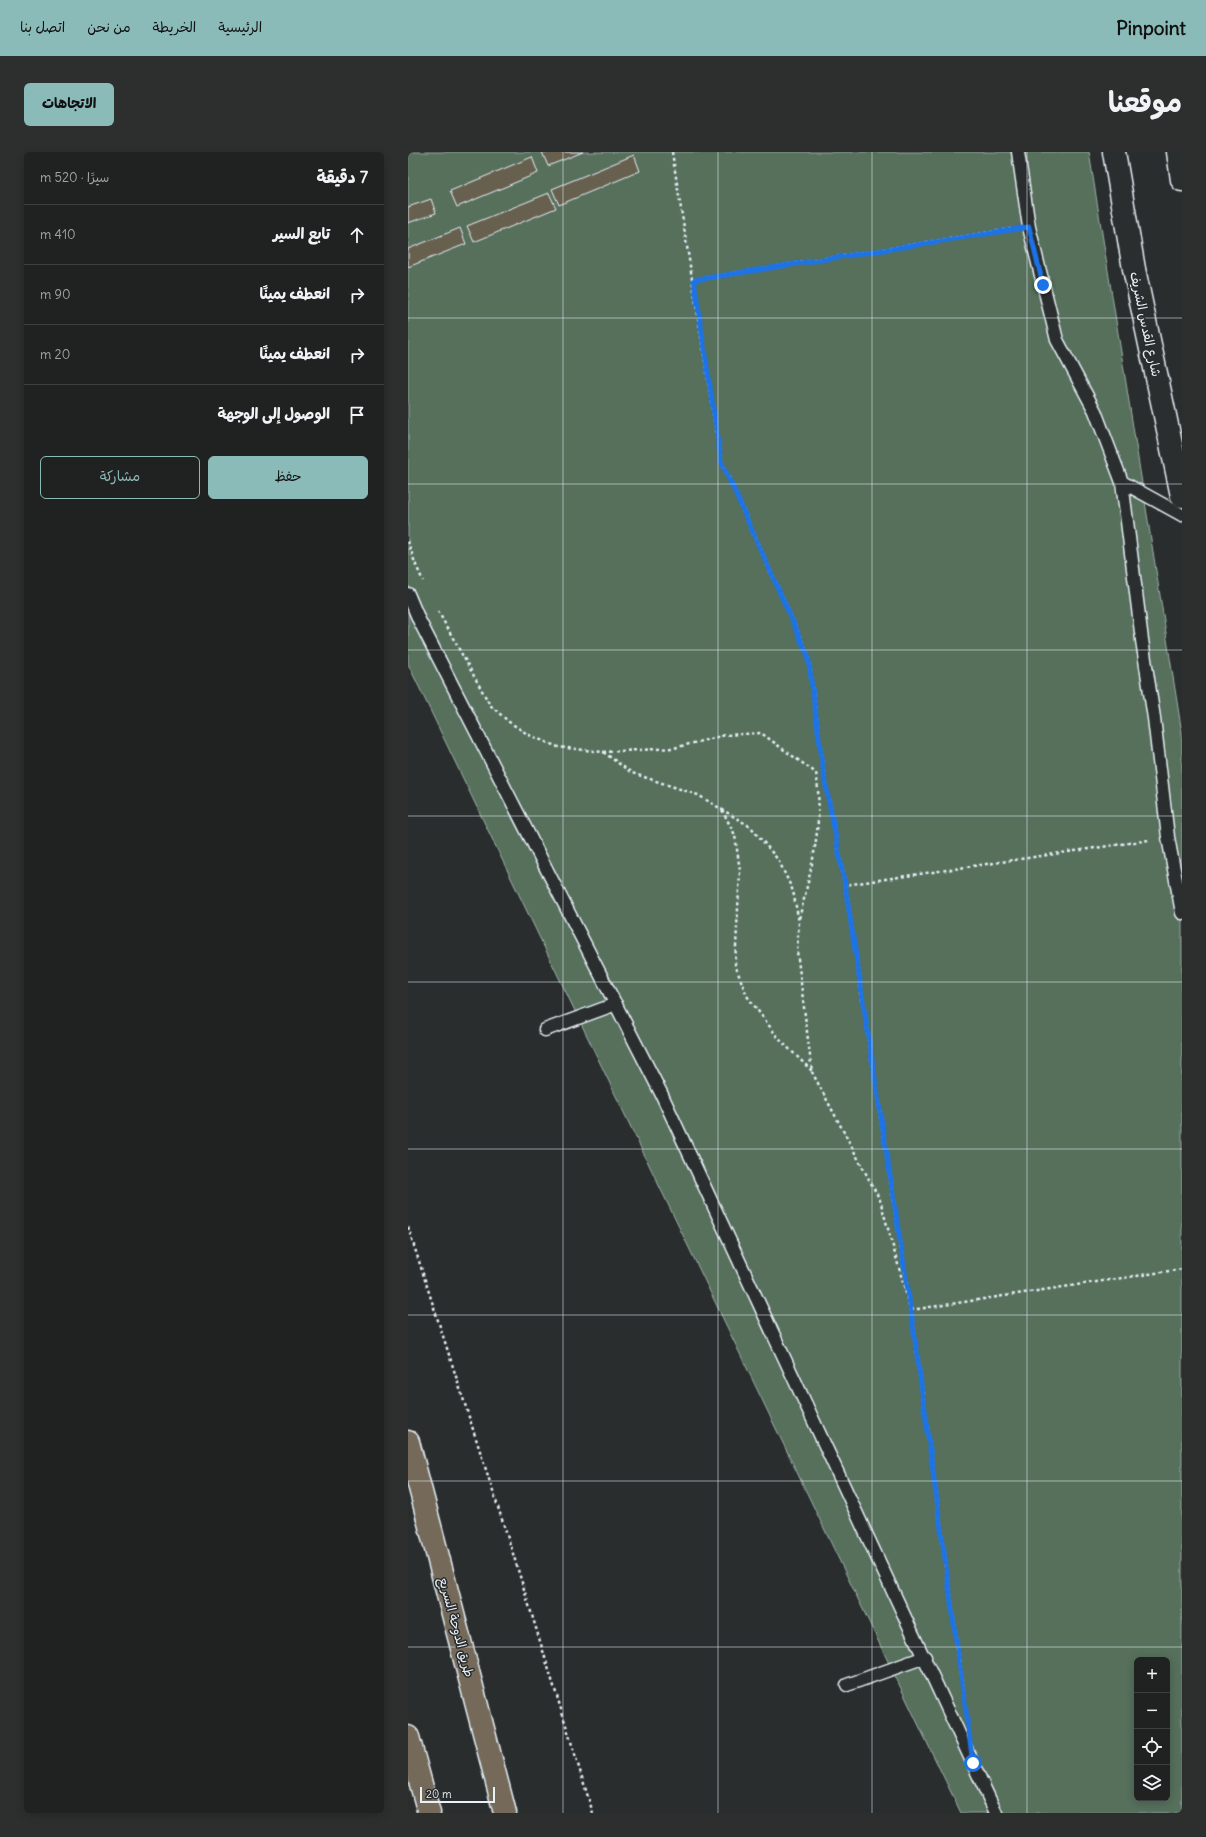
<!DOCTYPE html>
<html lang="ar">
<head>
<meta charset="utf-8">
<style>
	body { margin:0; font-family:Delius,"Playpen Sans Arabic",sans-serif; background:#2d2f2f; color:#f1f3f6; direction:rtl }
	.controls { position:absolute; right:12px; bottom:12px; display:grid; overflow:hidden; border-radius:6px; box-shadow:0 2px 10px #0003 }
	.controls button { width:36px; height:36px; display:grid; place-items:center; padding:0; border:0; border-bottom:1px solid #3d3f40; background:#202222; color:#f1f3f6; font:20px sans-serif }
	.scale { position:absolute; left:12px; bottom:10px; width:75px; box-sizing:border-box; padding-left:4px; border:2px solid #e8f1f8; border-top:0; font-size:11px; line-height:14px; white-space:nowrap; color:#e8f1f8; -webkit-text-stroke:3px #2a2d2e; paint-order:stroke }
	.stop { position:absolute; width:12px; height:12px; margin:-9px; border:3px solid #1a73e8; border-radius:50%; background:#fff }
	.stop.end { background:#1a73e8; border-color:#fff; box-shadow:0 1px 4px #0008 }
	.list { margin:0; padding:0; list-style:none }
	h2 { display:flex; justify-content:space-between; align-items:center; height:52px; margin:0; padding:0 16px; font-size:17px }
	h2 small { font-size:13px; font-weight:400; color:#a2a4a5 }
	.list li { display:grid; grid-template-columns:26px 1fr auto; gap:12px; align-items:center; box-sizing:border-box; height:60px; padding:0 16px; border-top:1px solid #3d3f40 }
	.list b { display:block; font-size:15px; white-space:nowrap }
	.list em { font-size:13px; font-style:normal; color:#a2a4a5 }
	.actions { display:flex; gap:8px; padding:12px 16px }
	.actions a { flex:1; padding:9px 0; border:1px solid #8bbbb9; border-radius:6px; text-align:center; font-size:14px; color:#8bbbb9 }
	.actions .main { background:#8bbbb9; color:#111 }
	.icon { flex:none; width:22px; height:22px; fill:none; stroke:currentColor; stroke-width:2; stroke-linecap:round; stroke-linejoin:round }
	.map { position:relative; flex:none; width:774px; height:1661px; overflow:hidden; direction:ltr; border-radius:6px }
	header { display:flex; align-items:center; gap:24px; box-sizing:border-box; height:56px; padding:0 20px; background:#8bbbb9; color:#111 }
	header strong { font-size:19px }
	nav { display:flex; gap:22px; margin-inline-start:auto; font-size:14px }
	.intro { display:flex; align-items:center; justify-content:space-between; box-sizing:border-box; height:96px; padding:0 24px }
	h1 { margin:0; font-size:28px }
	.button { padding:10px 18px; border-radius:6px; background:#8bbbb9; color:#111; font-size:14px; font-weight:700 }
	main { display:flex; gap:24px; padding:0 24px }
	aside { flex:1; background:#202222; border-radius:6px; box-shadow:0 2px 10px #0003 }
	.map>svg:first-child { display:block }
	.green { fill:#566f5c; stroke:#9fb0aa; fill-rule:evenodd }
	.building { fill:#676050; stroke:#e8f1f8 }
	.lines { fill:none; stroke-linecap:round; stroke-linejoin:round }
	.lane-casing { stroke:#e8f1f8; stroke-width:15 }
	.secondary-casing { stroke:#e8f1f8; stroke-width:25 }
	.highway-casing { stroke:#e8f1f8; stroke-width:25 }
	.path { stroke:#e8f1f8; stroke-width:2.5; stroke-dasharray:3 3; stroke-linecap:butt }
	.lane { stroke:#2a2d2e; stroke-width:12 }
	.secondary { stroke:#2a2d2e; stroke-width:22 }
	.highway { stroke:#746a5a; stroke-width:22 }
	.route { stroke:#1a73e8; stroke-width:5 }
	.grid { fill:none; stroke:#e8f1f8; stroke-width:1; stroke-opacity:0.55 }
	.labels { text-anchor:middle; stroke-width:3; stroke-linejoin:round; paint-order:stroke }
	.street-label { font-size:13px; fill:#e8f1f8; stroke:#2a2d2e }
</style>
</head>
<body>
<header>
<strong>Pinpoint</strong>
<nav><a>الرئيسية</a><a>الخريطة</a><a>من نحن</a><a>اتصل بنا</a></nav>
</header>
<div class="intro"><h1>موقعنا</h1><a class="button">الاتجاهات</a></div>
<main>
<div class="map">
<svg width="774" height="1661" viewBox="0 0 774 1661">
	<rect width="100%" height="100%" fill="#2a2d2e"/>
	<filter id="ink" filterUnits="userSpaceOnUse"><feTurbulence type="fractalNoise" baseFrequency=".025" numOctaves="2"/><feDisplacementMap in="SourceGraphic" scale="8" xChannelSelector="R" yChannelSelector="G"/><feConvolveMatrix kernelMatrix="1 2 1 2 8 2 1 2 1" color-interpolation-filters="sRGB"/></filter>
	<g filter="url(#ink)">
		<path class="green" d="M0,0H681L774,581V1661H553L0,512ZM729,1508H759V1646H729Z"/>
		<path class="building" d="M134,0H175L140,14Z
			M226,3L232,19L151,53L144,37Z
			M124,5L130,21L49,55L42,39Z
			M141,41L148,56L66,90L59,74Z
			M23,47L28,61L0,71V55Z
			M52,76L58,92L0,115V97Z"/>
		<g class="lines">
			<defs>
				<path id="lane" d="M610,0L621,75L649,188L687,259L714,330L734,488L746,566L760,685L774,761
					M714,330L774,363
					M0,442L11,468L253,941L588,1661
					M137,878L208,852
					M439,1533L517,1505"/>
				<path id="secondary" d="M706,0L726,117L774,344
					M770,0L774,28"/>
				<path id="highway" d="M0,1290L97,1661
					M0,1585L21,1661"/>
			</defs>
			<use href="#lane" class="lane-casing"/>
			<use href="#secondary" class="secondary-casing"/>
			<use href="#highway" class="highway-casing"/>
			<path class="path" d="M264,0L313,309L400,503L416,624L437,733L741,688
				M286,128L603,77
				M0,389L7,411L15,429
				M30,459L82,553L101,570L121,583L150,595L195,600L224,621L290,643L343,675L371,709L385,739L391,770L389,799L404,920L472,1048L503,1159L556,1544
				M195,600L266,596L317,583L353,581L408,621C416,671 403,719 391,767
				M314,658L327,683L332,719L327,813L339,844L371,887L404,919
				M437,733L501,1148
				M0,1075L107,1408L185,1661
				M503,1158L774,1117"/>
			<use href="#lane" class="lane"/>
			<use href="#secondary" class="secondary"/>
			<use href="#highway" class="highway"/>
		</g>
	</g>
	<g class="lines" filter="url(#ink)">
		<path class="route" d="M565,1611L503,1159L437,733L416,624L400,504L313,309L286,128L621,75L635,133"/>
	</g>
	<path class="grid" d="M155,0V1661M310,0V1661M464,0V1661M619,0V1661M0,166H774M0,332H774M0,498H774M0,664H774M0,830H774M0,997H774M0,1163H774M0,1329H774M0,1495H774"/>
	<g class="labels">
		<g class="street-label">
			<text transform="translate(738 172) rotate(78)" y="5">شارع القدس الشريف</text>
			<text transform="translate(49 1475) rotate(75)" y="5">طريق الدوحة السريع</text>
		</g>
	</g>
</svg>
<div class="controls">
<button>+</button>
<button>−</button>
<button><svg class="icon" aria-label="locate" viewBox="0 0 24 24"><circle cx="12" cy="12" r="6"/><path d="M12 2v4M12 18v4M2 12h4M18 12h4"/></svg></button>
<button><svg class="icon" aria-label="layers" viewBox="0 0 24 24"><path d="M12 4l9 5-9 5-9-5zM3 14l9 5 9-5"/></svg></button>
</div>
<div class="scale">20 m</div>
<div class="stop" style="left:565px;top:1611px"></div>
<div class="stop end" style="left:635px;top:133px"></div>
</div>
<aside>
<h2>7 دقيقة<small>سيرًا · 520 m</small></h2>
<ul class="list">
<li><svg class="icon" aria-label="ahead" viewBox="0 0 24 24"><path d="M12 20V5M6 11l6-6 6 6"/></svg><div><b>تابع السير</b></div><em>410 m</em></li>
<li><svg class="icon" aria-label="right" viewBox="0 0 24 24"><path d="M7 20v-9h11M14 6l5 5-5 5"/></svg><div><b>انعطف يمينًا</b></div><em>90 m</em></li>
<li><svg class="icon" aria-label="right" viewBox="0 0 24 24"><path d="M7 20v-9h11M14 6l5 5-5 5"/></svg><div><b>انعطف يمينًا</b></div><em>20 m</em></li>
<li><svg class="icon" aria-label="arrive" viewBox="0 0 24 24"><path d="M6 21V4h12l-3 4 3 4H6"/></svg><div><b>الوصول إلى الوجهة</b></div></li>
</ul>
<div class="actions"><a class="main">حفظ</a><a>مشاركة</a></div>
</aside>
</main>
</body>
</html>
